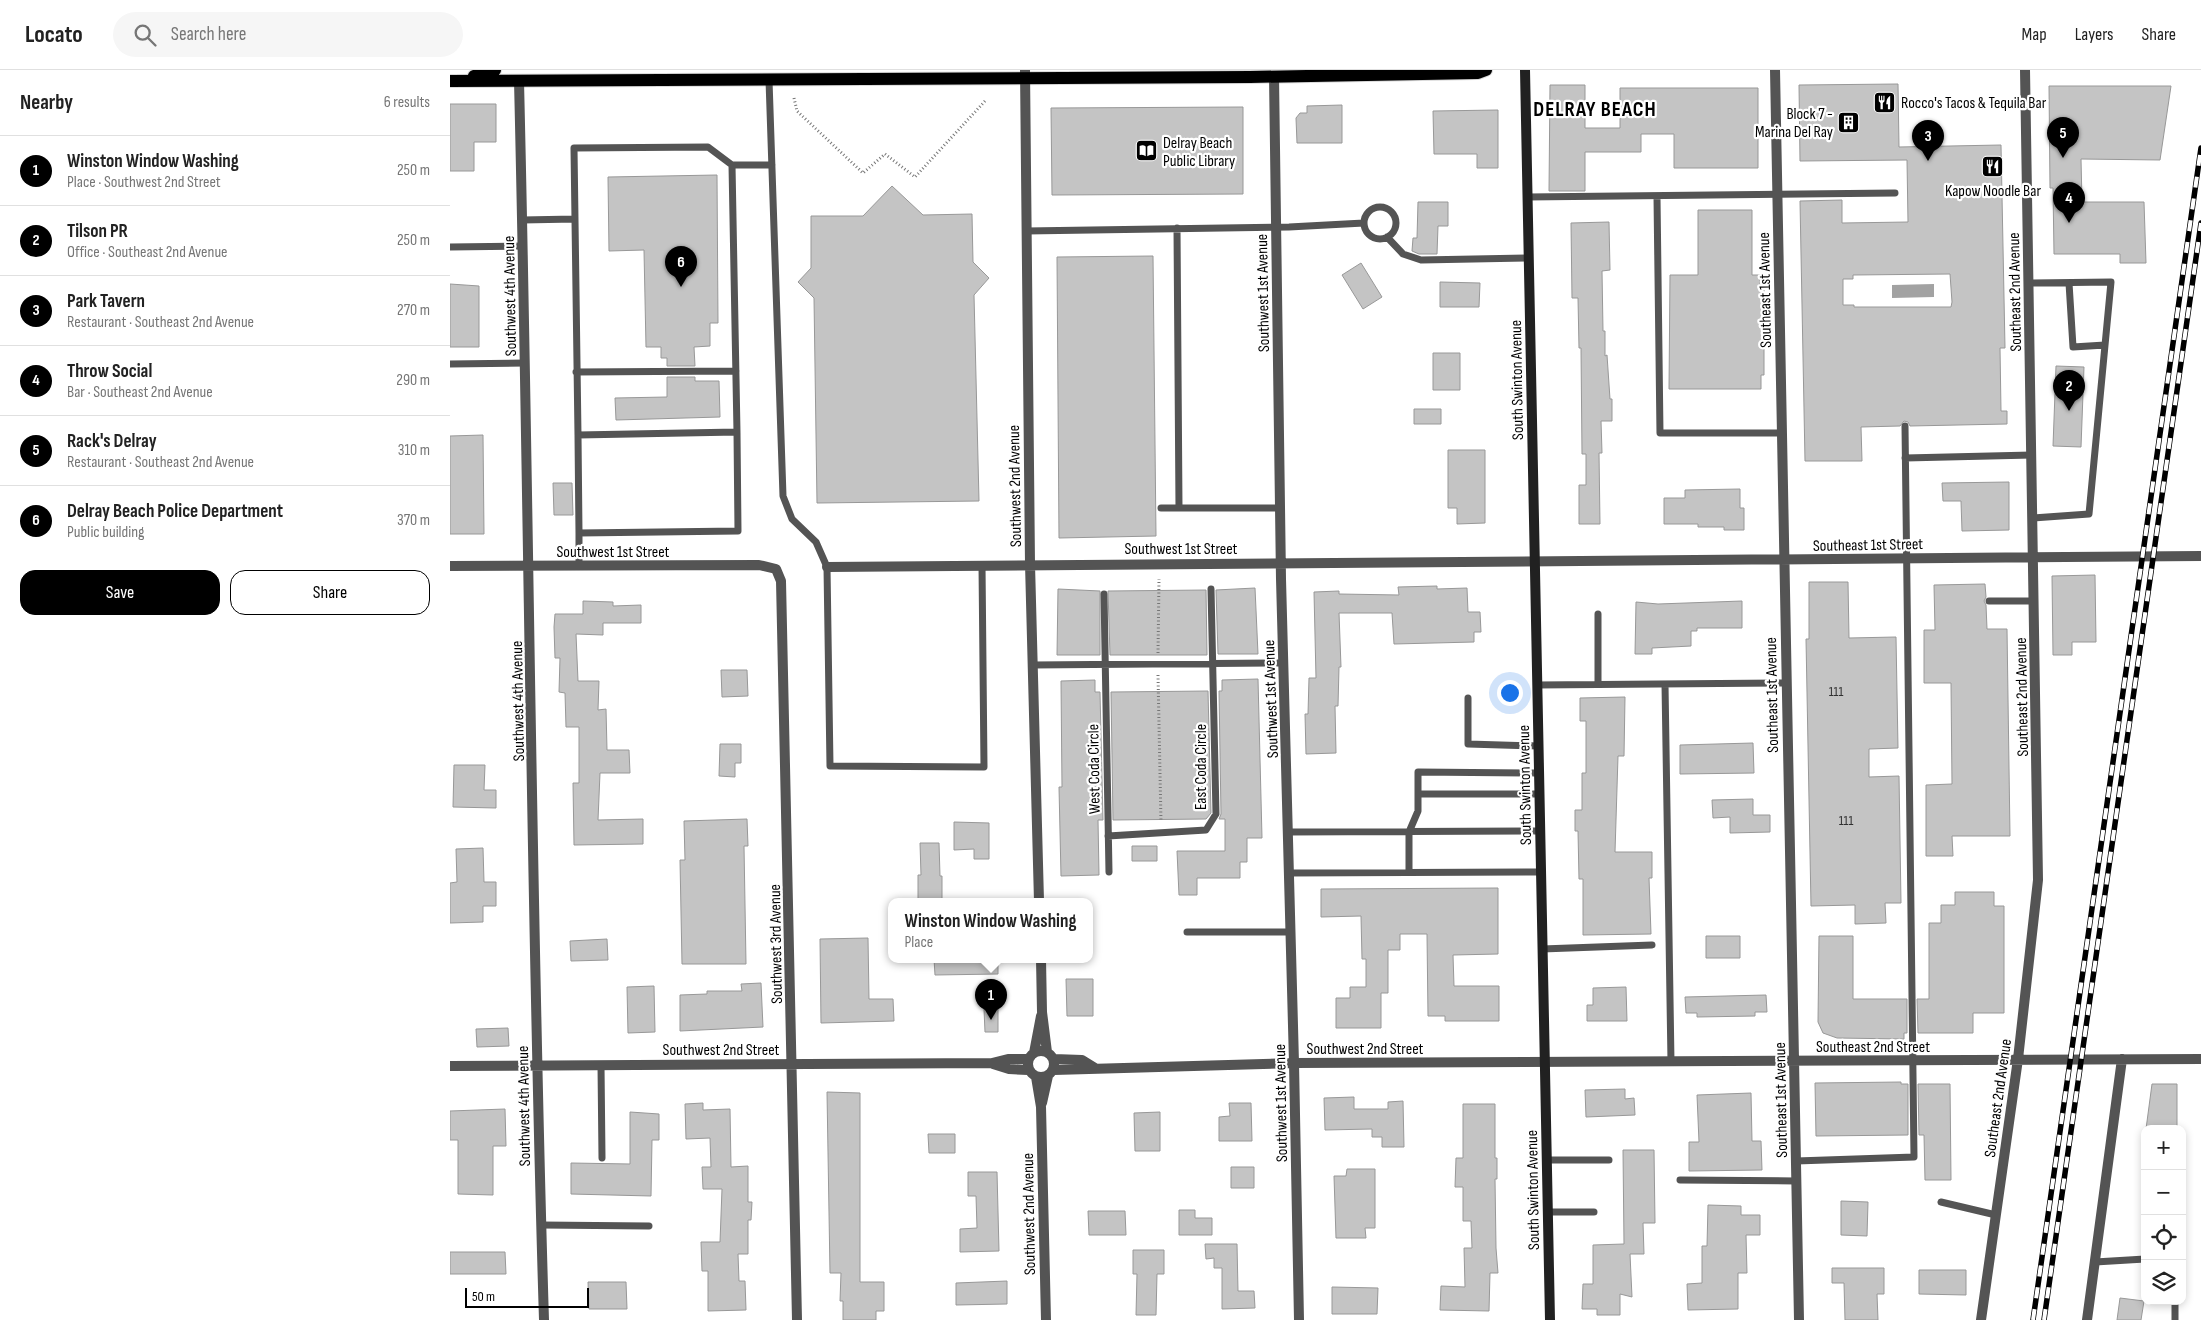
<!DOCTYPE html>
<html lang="en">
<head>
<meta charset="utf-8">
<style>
	body { margin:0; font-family:"Sofia Sans Condensed",sans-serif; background:#f6f6f6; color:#222 }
	.controls { position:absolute; right:15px; bottom:15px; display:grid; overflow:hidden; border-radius:10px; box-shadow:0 2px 8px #0003 }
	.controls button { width:45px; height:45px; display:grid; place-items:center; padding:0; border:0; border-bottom:1px solid #e0e0e0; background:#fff; color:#222; font:25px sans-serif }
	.scale { position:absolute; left:15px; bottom:12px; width:124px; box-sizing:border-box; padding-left:5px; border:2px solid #000; border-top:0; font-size:14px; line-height:18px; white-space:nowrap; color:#000; -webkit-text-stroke:4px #fff; paint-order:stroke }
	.you { position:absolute; left:1059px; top:622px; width:18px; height:18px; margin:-12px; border:4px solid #fff; border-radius:50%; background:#1a73e8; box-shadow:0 0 0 8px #1a73e833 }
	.badge { display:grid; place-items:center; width:32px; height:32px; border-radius:50%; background:#000; color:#fff; font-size:16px; font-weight:700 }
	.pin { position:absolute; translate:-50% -41px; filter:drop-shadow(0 1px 2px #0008) }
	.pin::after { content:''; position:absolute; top:26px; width:18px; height:15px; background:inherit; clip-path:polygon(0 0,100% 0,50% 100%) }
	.popup { position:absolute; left:438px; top:828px; width:205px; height:65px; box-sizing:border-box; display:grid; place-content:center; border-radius:10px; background:#fff; filter:drop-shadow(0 1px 4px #0005); font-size:16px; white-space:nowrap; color:#767676 }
	.popup b { font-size:19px; color:#222 }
	.popup::after { content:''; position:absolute; left:50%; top:100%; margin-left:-10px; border:10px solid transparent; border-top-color:#fff }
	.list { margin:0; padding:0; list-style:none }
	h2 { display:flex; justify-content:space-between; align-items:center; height:65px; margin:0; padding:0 20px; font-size:21px }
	h2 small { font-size:16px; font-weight:400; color:#767676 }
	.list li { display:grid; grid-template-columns:32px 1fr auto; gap:15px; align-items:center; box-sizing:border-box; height:70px; padding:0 20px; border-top:1px solid #e0e0e0 }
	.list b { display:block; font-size:19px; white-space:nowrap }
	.list p { margin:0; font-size:16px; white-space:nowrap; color:#767676 }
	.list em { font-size:16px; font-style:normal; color:#767676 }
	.actions { display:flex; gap:10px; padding:15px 20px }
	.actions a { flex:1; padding:11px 0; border:1px solid #000; border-radius:15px; text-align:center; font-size:18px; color:#000 }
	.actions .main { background:#000; color:#fff }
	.icon { flex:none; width:28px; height:28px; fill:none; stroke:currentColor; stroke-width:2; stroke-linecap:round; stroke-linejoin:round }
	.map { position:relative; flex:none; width:1751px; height:1250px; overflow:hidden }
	header { display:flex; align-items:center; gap:30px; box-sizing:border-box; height:70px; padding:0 25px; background:#fff; border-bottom:1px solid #e0e0e0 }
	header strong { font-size:24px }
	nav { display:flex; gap:28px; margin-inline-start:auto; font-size:18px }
	.search { width:350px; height:45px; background:#f6f6f6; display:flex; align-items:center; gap:12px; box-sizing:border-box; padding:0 18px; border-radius:28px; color:#767676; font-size:19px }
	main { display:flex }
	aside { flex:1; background:#fff }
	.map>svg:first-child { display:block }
	.water { fill:#a2a2a2 }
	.building { fill:#c4c4c4; stroke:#989898; fill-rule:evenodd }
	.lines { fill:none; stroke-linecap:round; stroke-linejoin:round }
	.primary-casing { stroke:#dbdbdb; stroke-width:14 }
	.path { stroke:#767676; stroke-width:3; stroke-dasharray:1 2.5; stroke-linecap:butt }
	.lane { stroke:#545454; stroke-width:7 }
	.street { stroke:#545454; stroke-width:10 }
	.secondary { stroke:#212121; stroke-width:10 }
	.primary { stroke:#000; stroke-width:12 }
	.rail-casing { stroke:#000; stroke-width:5.5 }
	.rail { stroke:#fff; stroke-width:4; stroke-dasharray:11; stroke-linecap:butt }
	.labels { text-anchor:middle; stroke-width:4.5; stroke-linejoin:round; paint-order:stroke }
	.number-label { font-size:14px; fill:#313131 }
	.poi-label { font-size:16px; fill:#000; stroke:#fff; text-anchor:start }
	.street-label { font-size:16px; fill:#000; stroke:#fff }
	.district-label { font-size:21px; font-weight:bold; letter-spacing:1px; fill:#000; stroke:#fff }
</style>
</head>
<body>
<header>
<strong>Locato</strong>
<div class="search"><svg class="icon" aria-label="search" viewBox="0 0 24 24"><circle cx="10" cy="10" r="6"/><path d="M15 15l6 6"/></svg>Search here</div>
<nav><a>Map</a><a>Layers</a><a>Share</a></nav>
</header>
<main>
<aside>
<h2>Nearby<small>6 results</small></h2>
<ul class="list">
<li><span class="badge">1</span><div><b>Winston Window Washing</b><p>Place · Southwest 2nd Street</p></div><em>250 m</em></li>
<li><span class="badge">2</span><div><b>Tilson PR</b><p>Office · Southeast 2nd Avenue</p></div><em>250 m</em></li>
<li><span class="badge">3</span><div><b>Park Tavern</b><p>Restaurant · Southeast 2nd Avenue</p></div><em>270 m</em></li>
<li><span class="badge">4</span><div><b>Throw Social</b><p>Bar · Southeast 2nd Avenue</p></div><em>290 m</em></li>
<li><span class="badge">5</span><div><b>Rack's Delray</b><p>Restaurant · Southeast 2nd Avenue</p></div><em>310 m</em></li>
<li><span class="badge">6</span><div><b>Delray Beach Police Department</b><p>Public building</p></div><em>370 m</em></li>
</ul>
<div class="actions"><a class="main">Save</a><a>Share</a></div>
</aside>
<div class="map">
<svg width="1751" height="1250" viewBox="0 0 1751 1250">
	<rect width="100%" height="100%" fill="#fff"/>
	<path class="water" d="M1484,214V227L1442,228V215Z"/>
	<path class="building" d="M1448,14L1449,77L1551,75L1555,278H1550L1551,341H1557V354L1460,356L1458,352L1454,351L1450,356L1411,357L1412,391H1355L1350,131L1392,130V153L1458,152L1457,90L1350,91L1349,15ZM1500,204L1502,232L1501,237H1404V235H1393V209H1403V205Z
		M1100,15H1135V58H1170V18H1308V98H1224V64H1191V82H1135V121H1099Z
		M1599,16H1721L1710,90L1631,89L1632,132H1694L1696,193H1670V184H1604L1603,118H1600Z
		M0,34H46V72H24V101H0Z
		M892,35V73H847L846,48L850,43H857V36Z
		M793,37V124L602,125L601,38Z
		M1048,40V98H1027V84H984L983,41Z
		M267,105L268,253H260V276L244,277L245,296H217V288H211V277H196L194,180L159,181L158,107Z
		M442,116L473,145L522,144L523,192L539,208L524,225L529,431L367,433L364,228L348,212L361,198V146H413Z
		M968,132H998V156H988L987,184H969L962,181L963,168H967Z
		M1248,140H1302V205H1310V219H1314V305H1311V319H1219L1220,205H1248Z
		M1159,152L1160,200L1152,201L1153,261H1155V286L1157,285L1160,329H1162V351H1151L1152,383H1149L1150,454H1129V415H1136V384H1132L1131,278H1129L1128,228H1122L1121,153Z
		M703,186L706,466L609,468L607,187Z
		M911,193L932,227L913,239L892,205Z
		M990,212L1030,213L1029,237H990Z
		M0,214L29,216V277H0Z
		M983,283H1010V320H983Z
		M1606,296L1634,297L1631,377L1603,376Z
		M217,307H245V311H269L270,347L166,350L165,328L217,327Z
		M964,339H991V354H964Z
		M33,365L34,464H0V366Z
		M998,380H1035V453L1007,454V438H998Z
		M1559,412V460L1512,461L1511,431H1493L1492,413Z
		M103,413H122L123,445H104Z
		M1290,419V438H1294V460H1274V457H1248V454H1214V428H1235V420Z
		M1645,505L1646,572H1622V585H1603L1602,506Z
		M1359,512H1398L1399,568L1446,567L1448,678L1419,679V707L1449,706L1451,833H1435L1436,853L1405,854V835L1361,836L1356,569H1359Z
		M1535,514L1536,527L1534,531L1536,535L1537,559H1557L1560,766H1502L1503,786H1476V715L1502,714L1501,613H1474V560H1485L1484,515Z
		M987,516V519L1017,518L1018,542H1030L1031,562H1024V572L944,574L942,543H889L891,597H889L888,636H885L886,683L856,684L855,644H858L859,608H866L864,522L889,521V524L949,525L948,517Z
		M805,518L808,584H768L766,520Z
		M608,519L650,521V585H607Z
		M756,520L757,585H660L658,521Z
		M133,531L163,532V536L191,535V553H153V565L126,564L128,611H149L148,640L156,639L157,680H179L180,703H150L148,750L193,749V774L124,775L123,713H129V657H116L115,623L109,622L110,588H105L104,557L105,544H133Z
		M1292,531V558H1247V561H1241V576L1202,578V584H1185L1186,532L1208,534Z
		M271,600H297L298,626L272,627Z
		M808,609L812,768H797V792H790V808H747V825H729L727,781H775V749H769L771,744L769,621H772V610Z
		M645,610V622H650L653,750H648L649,805L611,806L609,717H612L611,611Z
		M758,621L761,743L756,749L663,750L661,622Z
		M1175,627L1174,686H1168L1165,782H1202V808H1199L1201,864L1133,865V809H1129L1128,761H1125V740H1132V703H1136V651H1130V628Z
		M1303,673L1304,703L1230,704V675Z
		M270,674H291V693H285V707L269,706Z
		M4,695H35L34,720H46V738L3,737Z
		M1303,729V745H1320V762L1280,763V747L1263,748L1262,730Z
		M297,749L298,776H294L296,894H232L230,790H235L234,751Z
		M504,752L539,753V789H524V779L504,780Z
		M470,773H489L490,806H492V831H468V805H471Z
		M682,776H707V791H682Z
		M33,778L34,812H46V836H33V852L0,853V813L7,812L6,779Z
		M1048,818V884L1003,885L1004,916H1049V951H995V946H978L977,864H950V880H938V923H931V958H886V928H900V917H916V889H912L911,846L871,847V819Z
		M1505,822H1544V836H1554V943H1523V963H1468L1467,929H1479V853H1491V835H1505Z
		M1256,866H1290V888H1256Z
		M1369,866H1403V929H1457V963H1454V969L1387,968L1373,963L1368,952Z
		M418,868L419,929H443L444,951L371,953L370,869Z
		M157,869L158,890L121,891L120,871Z
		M484,889H548V904L485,905Z
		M616,909H643V946H617Z
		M311,913L313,957L230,961V925L257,924V921H292L291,914Z
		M204,916L205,962L178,963L177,917Z
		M1176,917L1177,951H1137V935H1143V918Z
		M1316,925L1317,942H1305V946L1247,947V943H1236L1235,927Z
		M548,938V962H535L534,939Z
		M58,958L59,976L27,977L26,959Z
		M1451,1012V1014H1458V1065L1366,1066L1365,1013Z
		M1468,1014H1500L1501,1110H1475L1474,1065H1469Z
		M1702,1014H1727V1059H1696Z
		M1175,1019V1029L1184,1028L1185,1045L1136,1047L1135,1020Z
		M377,1022L410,1023V1212H434V1241H426V1250H393V1231H390L391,1203H380Z
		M1301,1023L1302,1071H1311L1312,1100L1239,1101V1072H1249L1247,1025Z
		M904,1027V1039H938V1032L953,1031L954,1077H932V1067H922V1059L875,1060L874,1028Z
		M253,1033V1040L280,1039L281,1097L298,1096V1132H302L301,1150H298V1184H288L289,1211H295L296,1240L258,1241V1201H252L251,1172H270L272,1119H253L252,1097H261L260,1068L236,1069L235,1034Z
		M779,1033H801L802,1071H769V1047L780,1046Z
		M1013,1034H1045V1088H1047V1109H1045L1046,1178L1048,1203H1040L1039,1241L990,1240L991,1216L1015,1217L1014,1178H1022L1021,1151H1013V1117H1005L1006,1088H1013Z
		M55,1039L56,1076H43V1125L8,1124V1070H0V1041Z
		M180,1042L209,1044V1070H202L201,1126L121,1124V1093L180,1094Z
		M710,1042V1081H685L684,1043Z
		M478,1064H505V1083H479Z
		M1173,1080H1204L1205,1153H1193L1194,1184H1180L1182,1227L1170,1224V1245H1147V1239H1132L1133,1214H1143V1175L1174,1174Z
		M781,1097H804V1118H781Z
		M897,1099H925V1158H915L916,1168H886L884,1106H896Z
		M518,1102H547L549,1181L510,1182V1159L527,1158L526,1126H518Z
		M1391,1131L1418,1132L1417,1166L1391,1165Z
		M1258,1135L1291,1136V1145H1310V1165H1296L1297,1203H1288V1239L1238,1240L1237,1214L1252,1213V1176H1257Z
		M729,1140H745V1148H762V1165H729Z
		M638,1141H675L676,1165H639Z
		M755,1174H787L788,1221H804L805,1238L772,1239V1198H764V1188L756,1189Z
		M683,1180H714V1204H707L706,1245H686L687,1204H683Z
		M0,1182H55L56,1204H0Z
		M1382,1198H1434V1224H1427L1428,1250H1395L1394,1213H1382Z
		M1469,1200H1516V1225L1469,1224Z
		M557,1211V1234L506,1235V1213Z
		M138,1212H176L177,1239H139Z
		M882,1217L928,1218L927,1244H882Z
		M1670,1228L1694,1231L1691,1250H1667Z"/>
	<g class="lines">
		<defs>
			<path id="primary" d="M24,6L45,0
				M0,11L800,7L1028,3L1036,0"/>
		</defs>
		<use href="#primary" class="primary-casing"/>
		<path class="path" d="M344,28L347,41L413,103L435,84L465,107L536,30
			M708,583L709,509
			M708,605L711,752"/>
		<path class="lane" d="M319,10L333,426L342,449L366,472L377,497L380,696L534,697L532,495
			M282,95L258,77L124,78L128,365L287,362L282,95H322
			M1077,127L1445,123
			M1207,127L1210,363H1331
			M914 153a16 16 0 1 1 32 0a16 16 0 1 1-32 0Z
			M72,150L125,149
			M727,158L729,438H830
			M576,161L839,157L914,153
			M937,167L953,184L971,190L1079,188
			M0,177L73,176
			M1579,213L1661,212L1639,444L1583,448
			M1619,213L1623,277L1655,275
			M0,294L75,293
			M126,302L286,301
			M128,365L129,463L288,461L287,362
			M1455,388L1582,385
			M711,438H729
			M129,463V496
			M654,524L659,802
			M1539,531H1584
			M583,595L834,593
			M1148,614V544
			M1215,614L1221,992
			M1087,615L1336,613
			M1018,628V674L1088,676
			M969,724H1089
			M838,762L1090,761
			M658,766L756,760L766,744L761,519
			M959,802V762L968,741V702L1089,703
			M839,803L1091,802
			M737,862H841
			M1092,879L1202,875
			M151,995L152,1088
			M1096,1090H1159
			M1346,1091L1464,1087L1455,356
			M1230,1110L1346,1111
			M1491,1132L1546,1145
			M1098,1142H1144
			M91,1155L199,1156
			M1645,1192L1695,1189
			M1725,1250V1231"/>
		<path class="street" d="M575,0L580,494L589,831
			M1325,0L1349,1250
			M824,6L831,509L844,993L849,1250
			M69,11C79,424 81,837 94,1250
			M0,496L309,495L326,499L331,511L347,1250
			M377,497L1751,486
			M591,889L592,942L597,982
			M578 994a13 13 0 1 1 26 0a13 13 0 1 1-26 0Z
			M584,983L591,946
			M604,989L632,990L645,998
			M543,994L559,999L578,1000
			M0,996L542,993L558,989H578
			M604,1000L844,993L1751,989
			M586,1007L591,1037L596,1250
			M592,1033L598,1006
			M1531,1250L1568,989L1588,810L1575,0
			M1637,1250L1672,989"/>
		<path class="secondary" d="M1075,0L1100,1250"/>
		<use href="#primary" class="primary"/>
		<defs>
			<path id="rail" d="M1583,1250L1751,78
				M1594,1250L1751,153"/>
		</defs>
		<use href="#rail" class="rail-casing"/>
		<use href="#rail" class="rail"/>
	</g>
	<defs>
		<symbol id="restaurant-square" viewBox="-11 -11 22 22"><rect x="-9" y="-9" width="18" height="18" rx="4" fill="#000" stroke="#fff"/><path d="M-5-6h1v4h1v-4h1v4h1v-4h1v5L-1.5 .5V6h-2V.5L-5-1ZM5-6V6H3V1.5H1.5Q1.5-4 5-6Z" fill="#fff"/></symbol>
		<symbol id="building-square" viewBox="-11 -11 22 22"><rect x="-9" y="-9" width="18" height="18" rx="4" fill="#000" stroke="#fff"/><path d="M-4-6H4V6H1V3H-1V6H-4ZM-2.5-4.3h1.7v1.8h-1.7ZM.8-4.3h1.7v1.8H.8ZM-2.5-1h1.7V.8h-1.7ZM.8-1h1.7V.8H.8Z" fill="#fff"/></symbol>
		<symbol id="library-square" viewBox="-11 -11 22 22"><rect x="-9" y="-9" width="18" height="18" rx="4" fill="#000" stroke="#fff"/><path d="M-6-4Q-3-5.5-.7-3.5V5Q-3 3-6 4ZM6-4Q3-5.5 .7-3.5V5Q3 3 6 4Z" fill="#fff"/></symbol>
	</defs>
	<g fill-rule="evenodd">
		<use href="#restaurant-square" x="1422" y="20" width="25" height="25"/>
		<use href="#building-square" x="1386" y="40" width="25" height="25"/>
		<use href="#library-square" x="684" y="68" width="25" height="25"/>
		<use href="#restaurant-square" x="1530" y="84" width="25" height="25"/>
	</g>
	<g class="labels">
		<g class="number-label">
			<text x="1386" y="626">111</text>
			<text x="1396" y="755">111</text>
		</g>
		<g class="poi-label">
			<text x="1451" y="38">Rocco's Tacos &amp; Tequila Bar</text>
			<text x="1383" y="49" text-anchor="end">Block 7 -<tspan x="1383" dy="18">Marina Del Ray</tspan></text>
			<text x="713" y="78">Delray Beach<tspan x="713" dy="18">Public Library</tspan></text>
			<text x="1543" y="126" text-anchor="middle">Kapow Noodle Bar</text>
		</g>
		<g class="street-label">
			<text transform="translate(1314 220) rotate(-91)" y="6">Southeast 1st Avenue</text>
			<text transform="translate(1564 222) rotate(-91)" y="6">Southeast 2nd Avenue</text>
			<text transform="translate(812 223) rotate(-91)" y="6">Southwest 1st Avenue</text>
			<text transform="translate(59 226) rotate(-91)" y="6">Southwest 4th Avenue</text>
			<text transform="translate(1066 310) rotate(-91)" y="6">South Swinton Avenue</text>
			<text transform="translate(564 416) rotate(-91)" y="6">Southwest 2nd Avenue</text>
			<text transform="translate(1418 474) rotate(-1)" y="6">Southeast 1st Street</text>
			<text x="731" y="484">Southwest 1st Street</text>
			<text x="163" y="487">Southwest 1st Street</text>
			<text transform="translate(1321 625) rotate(-91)" y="6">Southeast 1st Avenue</text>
			<text transform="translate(1571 627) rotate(-91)" y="6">Southeast 2nd Avenue</text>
			<text transform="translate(820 629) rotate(-92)" y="6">Southwest 1st Avenue</text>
			<text transform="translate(67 631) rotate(-91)" y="6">Southwest 4th Avenue</text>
			<text transform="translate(750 697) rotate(-90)" y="6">East Coda Circle</text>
			<text transform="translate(643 699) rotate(-91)" y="6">West Coda Circle</text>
			<text transform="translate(1074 715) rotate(-91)" y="6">South Swinton Avenue</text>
			<text transform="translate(325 874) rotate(-91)" y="6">Southwest 3rd Avenue</text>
			<text x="1423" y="982">Southeast 2nd Street</text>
			<text x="915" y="984">Southwest 2nd Street</text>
			<text x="271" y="985">Southwest 2nd Street</text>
			<text transform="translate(1547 1028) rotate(-82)" y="6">Southeast 2nd Avenue</text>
			<text transform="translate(1330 1030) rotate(-91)" y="6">Southeast 1st Avenue</text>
			<text transform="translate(830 1033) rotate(-91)" y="6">Southwest 1st Avenue</text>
			<text transform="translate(73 1036) rotate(-91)" y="6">Southwest 4th Avenue</text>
			<text transform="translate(1082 1120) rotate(-91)" y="6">South Swinton Avenue</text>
			<text transform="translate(578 1144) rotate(-91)" y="6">Southwest 2nd Avenue</text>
		</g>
		<g class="district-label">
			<text x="1145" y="46">DELRAY BEACH</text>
		</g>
	</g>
</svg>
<div class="controls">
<button>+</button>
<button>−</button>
<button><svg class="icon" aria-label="locate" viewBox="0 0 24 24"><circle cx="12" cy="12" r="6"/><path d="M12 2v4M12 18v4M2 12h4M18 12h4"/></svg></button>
<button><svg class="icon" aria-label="layers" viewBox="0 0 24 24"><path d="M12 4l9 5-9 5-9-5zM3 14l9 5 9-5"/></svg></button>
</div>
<div class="scale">50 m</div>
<div class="you"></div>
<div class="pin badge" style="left:541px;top:950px">1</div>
<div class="popup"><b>Winston Window Washing</b>Place</div>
<div class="pin badge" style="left:1619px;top:341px">2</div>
<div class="pin badge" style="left:1478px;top:91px">3</div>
<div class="pin badge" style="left:1619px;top:153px">4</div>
<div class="pin badge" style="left:1613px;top:88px">5</div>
<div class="pin badge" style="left:231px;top:217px">6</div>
</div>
</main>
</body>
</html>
